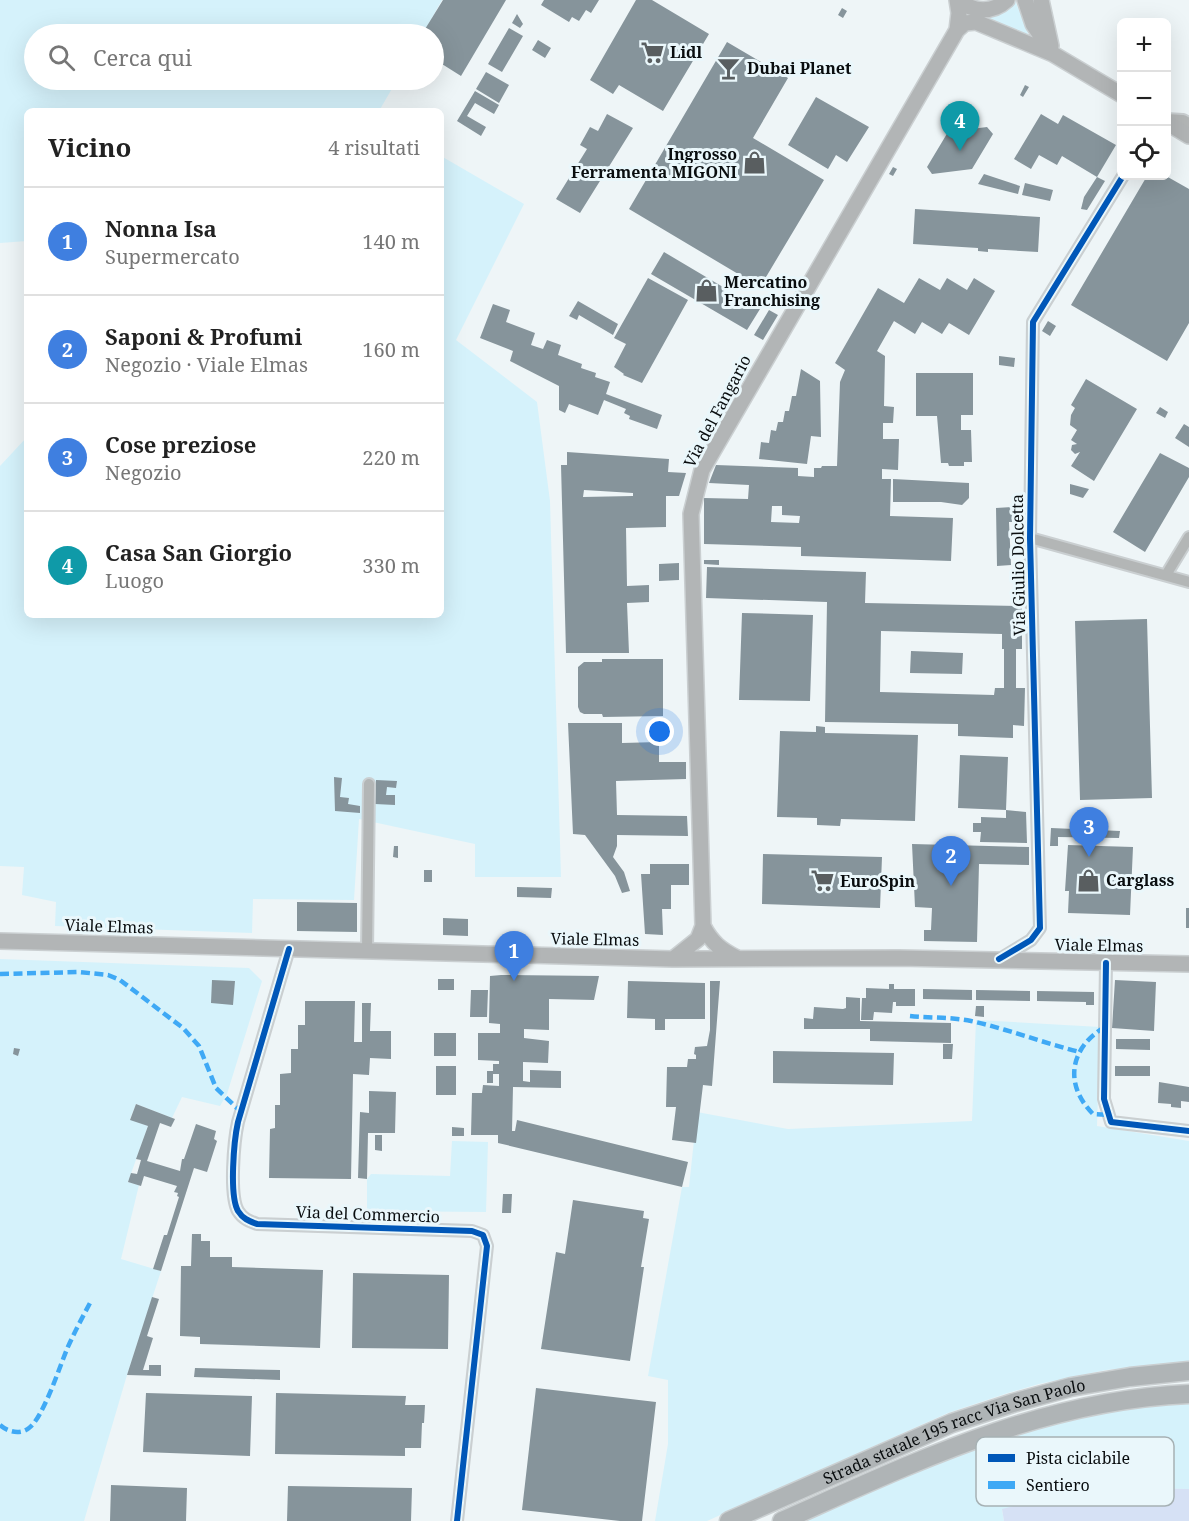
<!DOCTYPE html>
<html lang="it">
<head>
<meta charset="utf-8">
<style>
	body { margin:0; font-family:"Noto Serif",serif; background:#f2f2f2; color:#222 }
	.controls { position:absolute; right:18px; top:18px; display:grid; overflow:hidden; border-radius:9px; box-shadow:0 6px 24px #0002 }
	.controls button { width:54px; height:54px; display:grid; place-items:center; padding:0; border:0; border-bottom:2px solid #e0e0e0; background:#fff; color:#222; font:30px sans-serif }
	.you { position:absolute; left:660px; top:732px; width:21px; height:21px; margin:-15px; border:4px solid #fff; border-radius:50%; background:#1a73e8; box-shadow:0 0 0 9px #1a73e833 }
	.badge { display:grid; place-items:center; width:39px; height:39px; border-radius:50%; background:#d93025; color:#fff; font-size:20px; font-weight:700 }
	.pin { position:absolute; translate:-50% -50px; filter:drop-shadow(0 2px 3px #0008) }
	.pin::after { content:''; position:absolute; top:32px; width:21px; height:18px; background:inherit; clip-path:polygon(0 0,100% 0,50% 100%) }
	.list { margin:0; padding:0; list-style:none }
	h2 { display:flex; justify-content:space-between; align-items:center; height:78px; margin:0; padding:0 24px; font-size:26px }
	h2 small { font-size:20px; font-weight:400; color:#767676 }
	.list li { display:grid; grid-template-columns:39px 1fr auto; gap:18px; align-items:center; box-sizing:border-box; height:108px; padding:0 24px; border-top:2px solid #e0e0e0 }
	.list b { display:block; font-size:22px; white-space:nowrap }
	.list p { margin:0; font-size:20px; white-space:nowrap; color:#767676 }
	.list em { font-size:20px; font-style:normal; color:#767676 }
	.icon { flex:none; width:33px; height:33px; fill:none; stroke:currentColor; stroke-width:2; stroke-linecap:round; stroke-linejoin:round }
	.map { position:relative; flex:none; width:1189px; height:1521px; overflow:hidden }
	.search { position:absolute; background:#fff; box-shadow:0 6px 24px #0002; left:24px; top:24px; width:420px; height:66px; display:flex; align-items:center; gap:15px; box-sizing:border-box; padding:0 21px; border-radius:33px; color:#767676; font-size:22px }
	.panel { position:absolute; background:#fff; box-shadow:0 6px 24px #0002; left:24px; top:108px; width:420px; height:510px; border-radius:9px }
	.map>svg:first-child { display:block }
	.green { fill:#d5f2fb }
	.water { fill:#d6e1f5 }
	.building { fill:#86949b; fill-rule:evenodd }
	.lines { fill:none; stroke-linecap:round; stroke-linejoin:round }
	.street-casing { stroke:#cacfd1; stroke-width:14 }
	.secondary-casing { stroke:#cacfd1; stroke-width:18 }
	.highway-casing { stroke:#cacfd1; stroke-width:21 }
	.street { stroke:#b3b6b6; stroke-width:10 }
	.secondary { stroke:#b2b5b6; stroke-width:15 }
	.highway { stroke:#afb4b6; stroke-width:18 }
	.quiet { stroke:#3fa9f5; stroke-width:4.5; stroke-dasharray:9 4.5; stroke-linecap:butt }
	.cycleway-casing { stroke:#eaf7fb; stroke-width:10 }
	.cycleway { stroke:#0057b8; stroke-width:6 }
	.labels { text-anchor:middle; stroke-width:6; stroke-linejoin:round; paint-order:stroke }
	.poi-label { font-size:16px; font-weight:bold; fill:#090d0f; stroke:#eaf7fb; text-anchor:start }
	.street-label { font-size:16px; fill:#090d0f; stroke:#eaf7fb }
	.key { fill:#eaf7fb; stroke:#a6b1b4; stroke-width:1.5 }
	.key-label { font-size:16px; fill:#090d0f }
</style>
</head>
<body>
<div class="map">
<svg width="1189" height="1521" viewBox="0 0 1189 1521">
	<rect width="100%" height="100%" fill="#eef5f7"/>
	<path class="green" d="M0,0H442L423,34H34V80H397L379,111H27V241L0,243Z
		M1013,0H1015L1029,36L985,17Z
		M441,156L524,204L456,340L537,402L550,501L561,877H475V844L359,819L354,900L253,899L252,933L55,926L56,902L22,895L24,867L0,866V466L27,437V615H441Z
		M0,959L249,968L262,981L227,1094L220,1106L182,1097L172,1118L136,1104L130,1119L148,1126L128,1182L139,1185L121,1259L161,1271L127,1375L84,1521H0Z
		M976,1020L1100,1027L1097,1126L1189,1141V1362L1106,1370L1039,1384L1008,1393L948,1413L707,1521H655L668,1444V1380L648,1376L682,1187H689L697,1112L788,1129L972,1121Z
		M452,1141L488,1142L486,1212L367,1211V1179L371,1174L450,1176Z
		M1189,1399V1489L1121,1488L1002,1510L1004,1521H801L934,1461L1068,1416Z"/>
	<path class="water" d="M1121,1488L1189,1489V1521H1004L1002,1509L1070,1492Z"/>
	<path class="building" d="M443,0H506L461,76L434,59V34H422Z
		M544,0H599L591,13L586,10L579,21L572,17L569,22L541,5Z
		M636,0H652L709,34L663,111L619,85L613,94L590,80Z
		M842,8L847,11L843,18L838,15Z
		M517,14L523,24L520,28L512,23Z
		M509,28L523,36L502,72L488,64Z
		M538,40L551,48L545,58L532,50Z
		M727,42L788,78L753,138L824,180L760,287L629,209Z
		M486,72L509,85L499,103L476,89Z
		M1025,85L1029,87L1023,97L1020,95Z
		M475,91L499,105L494,114L475,103L467,116L486,127L481,136L457,121Z
		M816,97L869,127L847,162L836,155L828,169L788,145Z
		M607,114L633,128L580,213L556,199L587,149L580,145L590,127L598,131Z
		M1041,114L1058,124L1063,115L1116,145L1097,177L1062,156L1057,165L1039,155L1031,169L1014,159Z
		M987,127L993,134L972,169L932,174L927,167L948,132Z
		M893,167L897,169L893,176L889,174Z
		M984,174L1020,186L1018,194L978,184Z
		M1147,176H1166L1189,189V323L1167,361L1071,305Z
		M1097,177L1105,181L1087,210L1081,209L1084,197Z
		M1025,183L1053,190L1050,201L1022,195Z
		M915,209L1040,217L1038,252L988,249V252L978,251V248L913,244Z
		M664,252L760,309L747,330L651,274Z
		M648,278L688,300L642,383L623,375L624,374L614,367L626,344L614,338Z
		M919,278L940,290L947,278L967,290L974,278L995,291L969,335L949,323L942,334L922,322L915,334L894,321L877,351L885,356L884,406L894,407L893,423H883V439H899L898,470L882,469V479H891L890,516L953,518L951,561L801,556V547L704,544V498L748,499L749,485L709,483L716,465L798,468V476L814,477V468H821L822,466H837L840,382L845,370L835,363L878,288L904,303ZM772,506H782V515L800,516L799,523L771,522Z
		M578,301L618,324L613,335L579,315L577,320L569,316Z
		M493,304L510,310L506,322L535,333L531,345L543,349L547,340L561,345L558,355L582,364L581,368L596,373L595,377L610,382L606,394L662,415L657,429L629,419L630,416L624,413L626,409L604,400L598,415L569,404L565,413L559,410V386L510,361L513,351L480,338Z
		M769,310L778,315L763,340L754,335Z
		M1048,321L1056,326L1050,336L1042,331Z
		M999,356L1015,358L1014,367L999,365Z
		M801,369L820,381L821,437L811,436L807,464L759,459L761,442L769,443L771,430L776,431L778,422H783L785,411H789L792,396H796Z
		M916,373H973V415H961V430H971L972,462H964V466H949L948,463H941L937,416H916Z
		M1086,379L1137,409L1094,481L1071,466L1080,452L1075,454L1071,450L1072,445L1077,444L1071,440L1077,430L1070,425L1071,415L1075,408L1071,405Z
		M1160,407L1168,412L1165,418L1156,413Z
		M1184,424L1189,427V447L1175,438Z
		M567,452L669,459L668,472L686,473L679,496H666V527L626,528L627,586L649,585V602L627,603L629,653H566L561,465H567ZM584,490L633,493V496L583,497Z
		M1160,453L1189,468V477L1145,552L1113,532Z
		M893,479L969,483V498L962,505L941,502H893Z
		M1070,484L1089,489L1083,498L1070,494Z
		M1012,507V522H1009L1011,565L997,566L996,508Z
		M704,560H719V565L704,564Z
		M679,563V580L659,581V564Z
		M707,567L866,572L865,603L1022,606V649H1016V688H1025L1024,726L1013,725V738L958,736V724L825,722L827,602L706,598ZM881,631L1002,634V649H1004V688H995L994,695L880,692Z
		M742,613L813,615L810,701L739,700Z
		M1147,619L1152,798L1080,800L1075,621Z
		M911,651L963,653L962,674L910,673Z
		M602,659H663V716L603,717L602,714H584L580,712L578,707V667L584,662H602Z
		M568,723H622V743L659,742V762H686V779L616,781L617,815L687,816L688,836L617,835V846L613,857L624,872L630,891L622,893L615,876L585,835L573,834Z
		M816,726L825,727V733L918,735L915,821L841,819L840,826L817,825V818L777,817L780,731L816,732Z
		M960,755L1008,757L1006,810L958,808Z
		M334,777L342,778L340,797L349,798L348,804L360,806V813L335,811Z
		M376,780L397,781L396,788L387,787L386,795H395V805L375,804Z
		M1006,810L1026,812L1027,843L980,842L981,832H973V823H981V817L1006,818Z
		M1051,828L1120,831L1119,838L1058,837V846H1050Z
		M912,844L1029,847V865L979,864L977,942L924,941V930H931L932,908L915,907Z
		M1068,845L1133,847L1130,915L1068,913L1069,891H1065Z
		M394,846H398V858L393,857Z
		M763,854L882,857L880,908L762,904Z
		M650,864H689V885H671V909H662L663,935L645,934L641,874H650Z
		M424,870H432V882H424Z
		M517,887L552,888L551,898L517,897Z
		M297,902L357,903V932L297,931Z
		M1186,908H1189V928H1186Z
		M443,918L468,919V936L443,935Z
		M501,975L599,976L594,1000L549,999V1030L524,1029V1038L549,1041L548,1063L523,1062V1081L530,1082V1070L561,1071V1088L513,1087L512,1131H515L517,1120L688,1162L682,1187L498,1143V1135H471L472,1093H482L483,1085L499,1086V1074H493V1083H487V1071H493V1064H499V1061L478,1060V1033H500V1024L489,1023L490,976Z
		M438,979H454V990H438Z
		M212,980L235,981L233,1005L211,1003Z
		M1115,980L1156,982L1154,1031L1112,1028Z
		M628,981L705,983V1019H665V1030H655V1019L627,1018Z
		M710,981H720L712,1086L703,1085L696,1143L672,1140L676,1107H666L667,1067H687L688,1059H696V1055L694,1054L695,1047L707,1046L710,1030Z
		M889,984H894V989H915V1006H896V1002H893L892,1013L874,1012L873,1020H861L862,998H866V988L889,989Z
		M923,989L972,990V1000L923,999Z
		M471,990H488L487,1017H470Z
		M976,990L1030,991V1001L976,1000Z
		M1037,991L1094,992V1005H1086V1002L1037,1001Z
		M846,997L860,998V1021L951,1023V1043L870,1041V1029H804V1018L813,1019L814,1007L843,1009L846,1008Z
		M305,1001H355L354,1042H362V1003H371L370,1031H391V1059L370,1058L369,1075L353,1074L351,1179L269,1178L270,1129L275,1128V1105H280V1074L291,1073V1049H298V1025H305Z
		M976,1006H984V1017L975,1016Z
		M434,1033H456V1056H434Z
		M1116,1039H1150V1050L1116,1049Z
		M943,1044H953L952,1059H943Z
		M14,1048L20,1049L18,1056L13,1054Z
		M773,1051L894,1053L893,1085L773,1083Z
		M436,1066H456V1095H436Z
		M1115,1066H1150V1076H1115Z
		M1159,1082L1189,1087V1102L1181,1101V1108L1171,1107V1104L1158,1103Z
		M369,1091L396,1092L395,1133H368L367,1179L358,1178L360,1112L369,1113Z
		M136,1104L175,1119L171,1127L160,1123L147,1161L180,1171L182,1159H184L196,1124L216,1131L214,1139L217,1141L207,1172L194,1168L161,1271L153,1269L164,1235H167L179,1197L177,1196L178,1193L174,1192L177,1186L144,1176L141,1186L128,1182L131,1173L137,1174L141,1160L136,1159L148,1126L130,1120Z
		M452,1127L464,1128V1136H452Z
		M375,1135H382V1151L375,1150Z
		M503,1194H512L511,1213H502Z
		M573,1200L644,1211L643,1218L649,1219L641,1267H644L630,1361L541,1349L556,1252L565,1254Z
		M192,1234H201V1241H210V1257H232V1267L323,1270L320,1348L200,1344V1337L180,1336L181,1266H191Z
		M353,1273L449,1275L448,1349L352,1348Z
		M152,1297L159,1299L147,1336L153,1338L143,1370H149V1365H161V1376L127,1375Z
		M195,1368L280,1370V1380L194,1377Z
		M536,1388L656,1402L642,1521H620L522,1510Z
		M146,1393L252,1396L250,1456L143,1452Z
		M276,1393L406,1396L405,1405H425L424,1423H422L421,1448H405V1456L275,1454Z
		M111,1485L187,1488L186,1521H110Z
		M288,1486L412,1488L411,1521H287Z"/>
	<g class="lines">
		<defs>
			<path id="street" d="M1166,119L1183,120L1189,123
				M1030,538L1189,582
				M1166,575L1189,537
				M289,949L238,1122C234,1140 229,1195 238,1211C243,1219 249,1221 257,1224L472,1231L483,1235L487,1246L457,1521
				M367,952L369,784
				M1000,959L1031,940L1040,928L1030,538L1033,322L1123,176
				M1106,963L1104,1099L1111,1122L1189,1131"/>
			<path id="secondary" d="M960,0C973,13 993,13 1007,0
				M1025,0L1033,24L1053,54L1122,95
				M1041,0L1051,46
				M957,30L965,23L976,22L1053,54
				M1166,122L1189,136
				M703,926C712,943 721,950 737,958
				M0,941L673,959L899,958L1189,964
				M673,959L698,939L703,926L691,514L702,470L957,30L959,13L957,0"/>
			<g id="highway">
				<path id="s1" d="M729,1521L952,1423L1013,1403L1071,1387L1130,1377L1189,1371"/>
				<path d="M782,1521C915,1462 1041,1400 1189,1394"/>
			</g>
		</defs>
		<use href="#street" class="street-casing"/>
		<use href="#secondary" class="secondary-casing"/>
		<use href="#highway" class="highway-casing"/>
		<use href="#street" class="street"/>
		<use href="#secondary" class="secondary"/>
		<use href="#highway" class="highway"/>
		<path class="quiet" d="M0,974L79,972L108,975L120,980L183,1028L199,1046L216,1088L241,1112
			M910,1016C930,1018 951,1017 971,1021C1008,1029 1043,1043 1080,1052
			M1105,1027C1069,1048 1064,1085 1093,1114L1109,1115
			M0,1425C8,1432 20,1435 29,1428C43,1418 60,1366 67,1349C74,1333 82,1318 90,1303"/>
		<defs>
			<path id="cycleway" d="M289,949L238,1122C234,1140 229,1195 238,1211C243,1219 249,1221 257,1224L472,1231L483,1235L487,1246L457,1521
				M999,959L1031,940L1040,928L1030,538L1033,322L1123,176
				M1106,963L1104,1099L1111,1122L1189,1131"/>
		</defs>
		<use href="#cycleway" class="cycleway-casing"/>
		<use href="#cycleway" class="cycleway"/>
	</g>
	<defs>
		<symbol id="supermarket-bare" viewBox="-9 -9 18 18"><path d="M-6-5.5h2.5l.6 2H6L4.5 2H-2.5L-4.4-4H-6ZM-1.5 3.2a1.3 1.3 0 1 0 .1 0ZM3 3.2a1.3 1.3 0 1 0 .1 0Z" fill="#595e60" stroke="#eaf7fb" stroke-width="2.5" paint-order="stroke"/></symbol>
		<symbol id="bar-bare" viewBox="-9 -9 18 18"><path d="M-6-5H6L.8 .8V4.5H3.5V6h-7V4.5H-.8V.8Z" fill="#595e60" stroke="#eaf7fb" stroke-width="2.5" paint-order="stroke"/></symbol>
		<symbol id="shop-bare" viewBox="-9 -9 18 18"><path d="M-5-2.5h2.3a2.7 3.5 0 0 1 5.4 0H5L5.5 6h-11ZM-1.5-2.5h3a1.5 2.3 0 0 0-3 0Z" fill="#595e60" stroke="#eaf7fb" stroke-width="2.5" paint-order="stroke"/></symbol>
	</defs>
	<g fill-rule="evenodd">
		<use href="#supermarket-bare" x="636" y="36" width="33" height="33"/>
		<use href="#bar-bare" x="712" y="52" width="33" height="33"/>
		<use href="#shop-bare" x="738" y="146" width="33" height="33"/>
		<use href="#shop-bare" x="690" y="274" width="33" height="33"/>
		<use href="#shop-bare" x="1072" y="864" width="33" height="33"/>
		<use href="#supermarket-bare" x="806" y="864" width="33" height="33"/>
	</g>
	<g class="labels">
		<g class="poi-label">
			<text x="670" y="58">Lidl</text>
			<text x="747" y="74">Dubai Planet</text>
			<text x="737" y="160" text-anchor="end">Ingrosso<tspan x="737" dy="18">Ferramenta MIGONI</tspan></text>
			<text x="724" y="288">Mercatino<tspan x="724" dy="18">Franchising</tspan></text>
			<text x="1106" y="886">Carglass</text>
			<text x="840" y="887">EuroSpin</text>
		</g>
		<g class="street-label">
			<text transform="translate(717 411) rotate(-62)" y="6">Via del Fangario</text>
			<text transform="translate(1018 565) rotate(-91)" y="6">Via Giulio Dolcetta</text>
			<text transform="translate(109 926) rotate(2)" y="6">Viale Elmas</text>
			<text transform="translate(595 939) rotate(1)" y="6">Viale Elmas</text>
			<text transform="translate(1099 945) rotate(1)" y="6">Viale Elmas</text>
			<text transform="translate(368 1214) rotate(2)" y="6">Via del Commercio</text>
			<text dy="6" stroke="none"><textPath href="#s1" startOffset="243">Strada statale 195 racc Via San Paolo</textPath></text>
		</g>
	</g>
	<rect x="976" y="1437" width="198" height="69" rx="9" class="key"/>
	<rect x="988" y="1454" width="27" height="8" fill="#0057b8"/>
	<rect x="988" y="1481" width="27" height="8" fill="#3fa9f5"/>
	<g class="key-label">
		<text x="1026" y="1464">Pista ciclabile</text>
		<text x="1026" y="1491">Sentiero</text>
	</g>
</svg>
<div class="controls">
<button>+</button>
<button>−</button>
<button><svg class="icon" aria-label="locate" viewBox="0 0 24 24"><circle cx="12" cy="12" r="6"/><path d="M12 2v4M12 18v4M2 12h4M18 12h4"/></svg></button>
</div>
<div class="you"></div>
<div class="pin badge" style="left:514px;top:981px;background:#3f7fe0">1</div>
<div class="pin badge" style="left:951px;top:886px;background:#3f7fe0">2</div>
<div class="pin badge" style="left:1089px;top:857px;background:#3f7fe0">3</div>
<div class="pin badge" style="left:960px;top:151px;background:#0f9aa8">4</div>
<div class="search"><svg class="icon" aria-label="search" viewBox="0 0 24 24"><circle cx="10" cy="10" r="6"/><path d="M15 15l6 6"/></svg>Cerca qui</div>
<section class="panel">
<h2>Vicino<small>4 risultati</small></h2>
<ul class="list">
<li><span class="badge" style="background:#3f7fe0">1</span><div><b>Nonna Isa</b><p>Supermercato</p></div><em>140 m</em></li>
<li><span class="badge" style="background:#3f7fe0">2</span><div><b>Saponi &amp; Profumi</b><p>Negozio · Viale Elmas</p></div><em>160 m</em></li>
<li><span class="badge" style="background:#3f7fe0">3</span><div><b>Cose preziose</b><p>Negozio</p></div><em>220 m</em></li>
<li><span class="badge" style="background:#0f9aa8">4</span><div><b>Casa San Giorgio</b><p>Luogo</p></div><em>330 m</em></li>
</ul>
</section>
</div>
</body>
</html>
